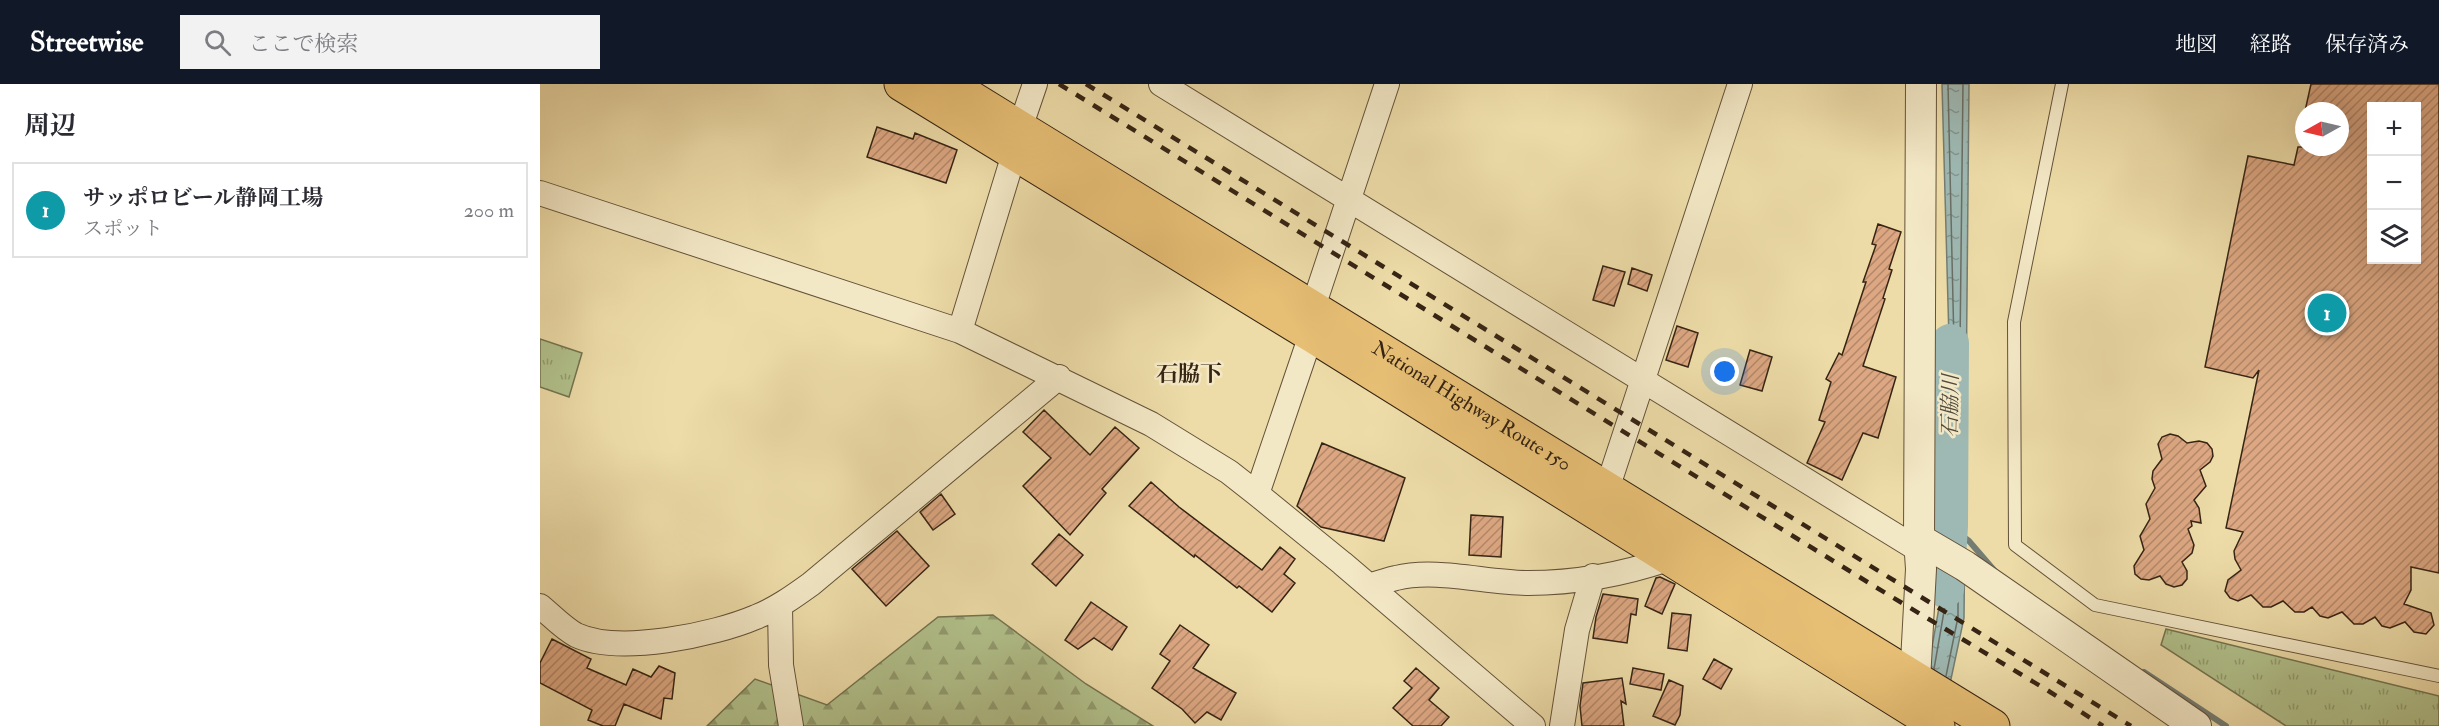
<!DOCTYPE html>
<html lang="ja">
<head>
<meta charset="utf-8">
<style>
	body { margin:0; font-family:"IM FELL Double Pica","Noto Serif JP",serif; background:#f2f2f3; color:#2b2b33 }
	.controls { position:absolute; right:18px; top:18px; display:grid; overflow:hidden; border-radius:0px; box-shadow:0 6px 24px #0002 }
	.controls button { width:54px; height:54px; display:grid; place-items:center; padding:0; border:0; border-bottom:2px solid #e1e1e2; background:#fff; color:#2b2b33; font:30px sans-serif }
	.compass { position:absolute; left:1755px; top:18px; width:54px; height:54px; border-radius:50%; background:#fff; box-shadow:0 6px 24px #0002; rotate:262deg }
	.you { position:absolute; left:1185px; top:288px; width:21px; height:21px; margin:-15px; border:4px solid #fff; border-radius:50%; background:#1a73e8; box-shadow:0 0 0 9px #1a73e833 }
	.badge { display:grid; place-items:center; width:39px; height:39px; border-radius:50%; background:#111827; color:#fff; font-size:20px; font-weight:700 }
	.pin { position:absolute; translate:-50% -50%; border:3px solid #fff; box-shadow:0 2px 6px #0006 }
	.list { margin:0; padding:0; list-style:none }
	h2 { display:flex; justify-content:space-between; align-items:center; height:78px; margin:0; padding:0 24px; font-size:26px }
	h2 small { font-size:20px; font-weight:400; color:#7c7c81 }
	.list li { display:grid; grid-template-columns:39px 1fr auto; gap:18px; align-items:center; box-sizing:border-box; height:96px; margin:0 12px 12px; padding:0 12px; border:2px solid #e1e1e2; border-radius:0px }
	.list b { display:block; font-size:22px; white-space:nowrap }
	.list p { margin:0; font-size:20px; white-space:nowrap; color:#7c7c81 }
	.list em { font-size:20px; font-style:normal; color:#7c7c81 }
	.icon { flex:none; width:33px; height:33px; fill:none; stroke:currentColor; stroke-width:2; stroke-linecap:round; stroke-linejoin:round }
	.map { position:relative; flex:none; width:1899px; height:642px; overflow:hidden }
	header { display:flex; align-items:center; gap:36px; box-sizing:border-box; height:84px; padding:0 30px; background:#111827; color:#fff }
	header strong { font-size:28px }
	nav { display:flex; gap:33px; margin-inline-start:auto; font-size:21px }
	.search { width:420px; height:54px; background:#f2f2f3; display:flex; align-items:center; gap:15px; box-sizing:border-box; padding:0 21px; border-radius:0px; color:#7c7c81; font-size:22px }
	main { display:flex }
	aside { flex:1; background:#fff }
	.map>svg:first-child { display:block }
	.grass { fill:url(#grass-tufts); stroke:#747350; stroke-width:1.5 }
	.forest { fill:url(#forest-firs); stroke:#747350; stroke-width:1.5 }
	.water { fill:url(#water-ripples); stroke:#747d73; stroke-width:1.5 }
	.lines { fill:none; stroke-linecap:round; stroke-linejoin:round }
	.shore { stroke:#6a6e64; stroke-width:1.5 }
	.stream { stroke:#747d73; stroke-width:6 }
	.river { stroke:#9eb9b3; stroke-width:38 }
	.building { fill:url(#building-hatch); stroke:#362414; stroke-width:1.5; fill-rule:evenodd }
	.service-casing { stroke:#645239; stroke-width:14 }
	.minor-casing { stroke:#645239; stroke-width:26 }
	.tertiary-casing { stroke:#645239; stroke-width:32 }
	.trunk-casing { stroke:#362414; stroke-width:35 }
	.service { stroke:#f3e8c6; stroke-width:12 }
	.minor { stroke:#f3e8c6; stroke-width:24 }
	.tertiary { stroke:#f3e8c6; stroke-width:30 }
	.trunk { stroke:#e6be74; stroke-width:33 }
	.rail { stroke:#362414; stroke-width:4.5; stroke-dasharray:10 10; stroke-linecap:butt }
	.labels { text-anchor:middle; stroke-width:5; stroke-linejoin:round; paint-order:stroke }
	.street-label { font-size:20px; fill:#362414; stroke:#f3e8c6 }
	.water-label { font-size:21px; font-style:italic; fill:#50493c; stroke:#f3e8c6 }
	.quarter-label { font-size:22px; font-weight:bold; fill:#362414; stroke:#f3e8c6 }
</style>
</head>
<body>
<header>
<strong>Streetwise</strong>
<div class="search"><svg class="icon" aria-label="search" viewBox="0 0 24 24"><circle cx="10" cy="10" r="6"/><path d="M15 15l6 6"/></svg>ここで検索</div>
<nav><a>地図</a><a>経路</a><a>保存済み</a></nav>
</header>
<main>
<aside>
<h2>周辺<small></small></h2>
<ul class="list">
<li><span class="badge" style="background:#0f9aa8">1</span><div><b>サッポロビール静岡工場</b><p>スポット</p></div><em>200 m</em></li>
</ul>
</aside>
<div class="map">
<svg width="1899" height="642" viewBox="0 0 1899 642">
	<defs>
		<pattern id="grass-tufts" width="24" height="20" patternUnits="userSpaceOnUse" patternTransform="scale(1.5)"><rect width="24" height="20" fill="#b2c28c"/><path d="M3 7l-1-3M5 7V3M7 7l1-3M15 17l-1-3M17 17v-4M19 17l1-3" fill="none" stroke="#929d71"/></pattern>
		<pattern id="forest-firs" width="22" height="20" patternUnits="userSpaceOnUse" patternTransform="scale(1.5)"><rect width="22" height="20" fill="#b2c28c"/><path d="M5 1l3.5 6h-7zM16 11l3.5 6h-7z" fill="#929d71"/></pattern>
		<pattern id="water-ripples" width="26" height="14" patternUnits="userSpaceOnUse" patternTransform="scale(1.5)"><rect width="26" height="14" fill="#9eb9b3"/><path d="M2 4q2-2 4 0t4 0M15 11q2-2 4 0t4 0" fill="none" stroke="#829690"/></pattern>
		<pattern id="building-hatch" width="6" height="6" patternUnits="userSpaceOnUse" patternTransform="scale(1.5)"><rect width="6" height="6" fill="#dca782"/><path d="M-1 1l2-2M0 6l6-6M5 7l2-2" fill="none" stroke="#b38869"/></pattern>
	</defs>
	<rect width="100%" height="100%" fill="#eddca8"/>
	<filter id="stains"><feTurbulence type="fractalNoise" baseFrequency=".00333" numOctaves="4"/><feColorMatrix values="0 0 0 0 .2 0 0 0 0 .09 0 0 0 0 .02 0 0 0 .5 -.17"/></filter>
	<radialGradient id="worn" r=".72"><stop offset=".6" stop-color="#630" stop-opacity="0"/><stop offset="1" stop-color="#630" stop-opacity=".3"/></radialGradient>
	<path class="grass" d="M0,255L42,269L29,313L0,303Z
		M1626,545L1899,612V642H1746L1621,561Z"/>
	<path class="forest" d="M453,531L546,600L613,642H167L215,595L287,621L398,533Z"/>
	<path class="water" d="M1402,0H1429L1424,534L1401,642H1378L1414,439Z"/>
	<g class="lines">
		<path class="shore" d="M1408,0L1414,261L1417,264L1420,261L1423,0
			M1394,585L1410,493
			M1406,592L1418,533V497"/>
		<path class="stream" d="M1409,442L1429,457L1454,486
			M1604,588L1686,642"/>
		<path class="river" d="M1405,505L1409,442L1410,259"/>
	</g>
	<path class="building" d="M1771,0H1899V489L1871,483V506L1864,520L1891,529L1894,541L1886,550L1874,548L1865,538L1850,544L1842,542L1835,533L1823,540H1814L1802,528L1788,534L1780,532L1772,523L1764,528H1755L1743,517L1731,523H1723L1711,511L1698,517L1690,514L1685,507L1688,496L1701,486L1695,475L1694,467L1703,448L1686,444L1719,286L1713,294L1665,283L1708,72L1754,81L1758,63H1800V27H1765ZM1832,22H1876V176H1832Z
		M337,43L373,55L375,49L417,66L406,99L327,73Z
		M1338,140L1361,148L1349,185L1352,186L1343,214L1345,215L1323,282L1356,293L1338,354L1323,349L1302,396L1267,379L1285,338L1279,336L1291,298L1286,295L1299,269L1302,271L1326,198H1323L1336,161L1332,160Z
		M1063,182L1085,188L1074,222L1053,216Z
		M1092,184L1112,191L1107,207L1088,200Z
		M1137,242L1158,249L1148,283L1126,276Z
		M1210,266L1232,273L1222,307L1200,301Z
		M504,326L550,371L575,343L599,364L562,405L566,409L530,451L483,402L511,374L483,348Z
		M1630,350L1638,352L1647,359L1659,357L1667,359L1672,365L1673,372L1670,378L1660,386L1666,402L1654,416L1659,424L1661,439L1651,437L1652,442L1648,445L1654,461L1652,469L1642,478L1647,487V495L1642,501L1634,503L1626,500L1620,492L1609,496L1601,495L1595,490L1594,482L1604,466L1600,452L1610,435L1606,420L1615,404L1612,395L1613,387L1622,375L1618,360L1622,353Z
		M782,359L865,394L844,457L781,443L757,422Z
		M611,398L639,423L722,486L740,463L755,475L744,490L755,499L732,528L699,502L697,504L655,471L654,473L589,422Z
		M401,410L415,430L393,446L380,428Z
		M931,431L963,433L961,473L929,471Z
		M357,447L389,482L346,522L312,485Z
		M519,450L543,471L516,502L492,480Z
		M1120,493L1135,500L1122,530L1105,522L1116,494Z
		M1063,510L1098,515L1096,531L1091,530L1087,559L1053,554L1056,533Z
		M551,518L587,543L572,566L554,554L538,565L525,556Z
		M1132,529L1151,531L1147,567L1128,564Z
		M640,541L669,561L653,584L696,609L681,636L667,628L655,639L642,625L612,604L630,577L620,570Z
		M12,555L51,575L47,584L86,601L93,585L111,593L119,582L135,589L132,615L124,614L121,635L84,620L75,642H63L48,636L52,626L0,599V579Z
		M1174,575L1192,585L1181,605L1163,595Z
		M876,584L899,604L889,616L909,633L901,642H873L853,624L872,604L864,597Z
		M1093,584L1124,590L1121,606L1090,600Z
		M1082,594L1086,620L1081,617L1084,642H1042L1040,622L1043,599Z
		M1129,596L1143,602L1140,631L1135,641L1113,632Z"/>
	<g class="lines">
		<defs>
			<path id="service" d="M1522,0L1474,238L1475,461L1555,521L1899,592"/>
			<path id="minor" d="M621,0L1379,466
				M480,44L495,0
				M0,109L420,247L611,340L689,388L717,410L802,479L993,642
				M773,223L847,0
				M420,247L474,70
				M1067,405L1200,0
				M717,410L771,251
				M829,502C838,499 847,496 856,494C896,484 947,499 988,499C1035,499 1084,490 1128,475
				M0,522C11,531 23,544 36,551C79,571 174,551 216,533C236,525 253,513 271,500L519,293
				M240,522L241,581L251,642
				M1022,642L1037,546L1053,492"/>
			<path id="tertiary" d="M1379,455L1425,482L1656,642
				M1374,615L1381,485L1379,455L1381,0"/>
			<g id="trunk">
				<path d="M361,0L771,251L1398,642"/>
				<path id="s1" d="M409,0L1453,642"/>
			</g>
		</defs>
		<use href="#service" class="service-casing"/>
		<use href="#minor" class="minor-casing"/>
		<use href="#tertiary" class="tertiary-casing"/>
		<use href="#trunk" class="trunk-casing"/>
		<use href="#service" class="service"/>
		<use href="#minor" class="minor"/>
		<use href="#tertiary" class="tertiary"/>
		<use href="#trunk" class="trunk"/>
		<path class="rail" d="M519,0L1347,510L1507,606L1563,642
			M546,0L1591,642"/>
	</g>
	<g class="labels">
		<g class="street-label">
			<text dy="7" stroke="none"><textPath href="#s1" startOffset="614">National Highway Route 150</textPath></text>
		</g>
		<g class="water-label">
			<text transform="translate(1410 322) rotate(-89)" y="7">石脇川</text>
		</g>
		<g class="quarter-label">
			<text x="649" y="297">石脇下</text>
		</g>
	</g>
	<rect width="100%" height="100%" filter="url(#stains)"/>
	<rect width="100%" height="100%" fill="url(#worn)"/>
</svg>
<div class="controls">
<button>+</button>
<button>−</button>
<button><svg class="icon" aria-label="layers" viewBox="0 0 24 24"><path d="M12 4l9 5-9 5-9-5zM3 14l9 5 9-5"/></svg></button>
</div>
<svg class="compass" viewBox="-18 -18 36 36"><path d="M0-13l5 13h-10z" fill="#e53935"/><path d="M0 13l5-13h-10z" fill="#7c7c81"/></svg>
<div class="you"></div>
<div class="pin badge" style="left:1787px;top:229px;background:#0f9aa8">1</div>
</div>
</main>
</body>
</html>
